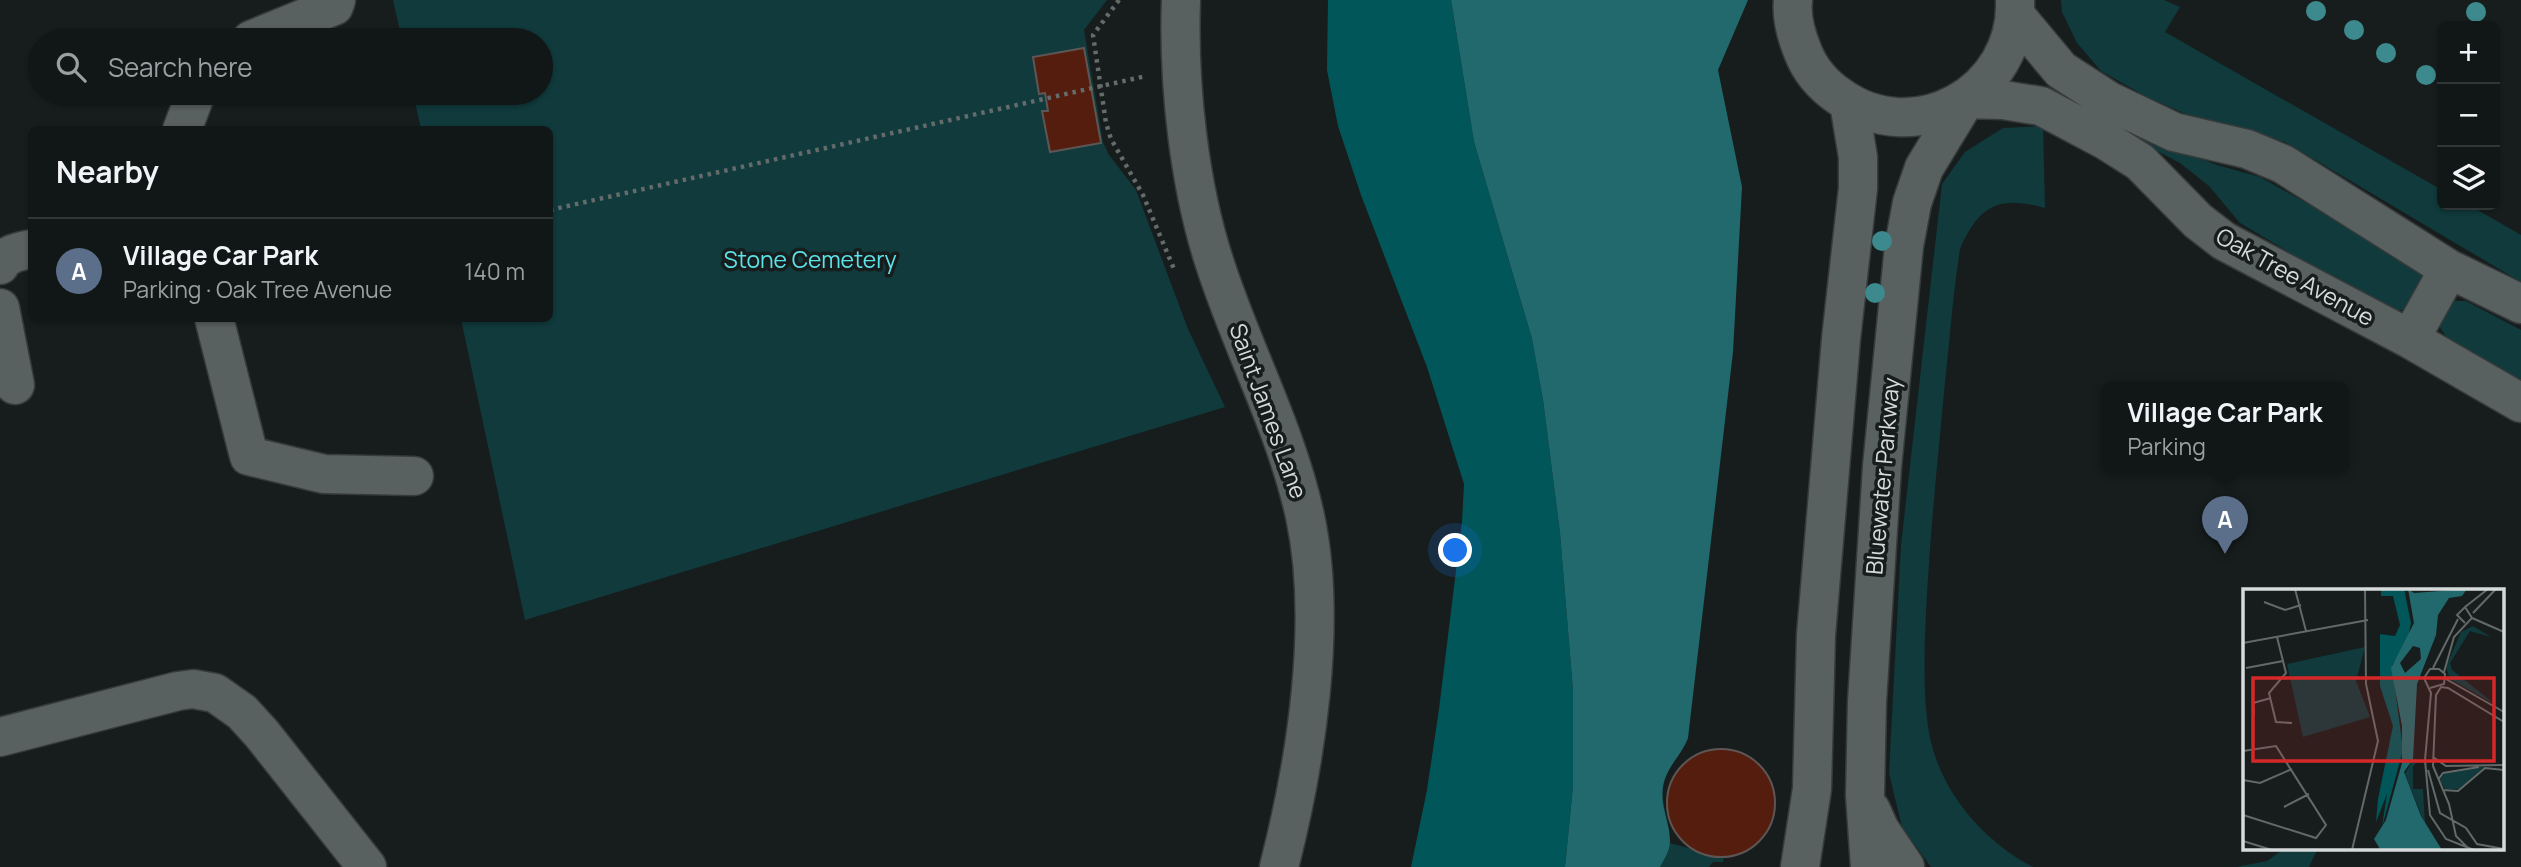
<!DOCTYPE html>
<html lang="en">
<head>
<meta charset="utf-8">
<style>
	body { margin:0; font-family:Manrope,sans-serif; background:#1e2323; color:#f1f3f6 }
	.controls { position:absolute; right:21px; top:21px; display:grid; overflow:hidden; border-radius:10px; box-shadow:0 2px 5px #0004 }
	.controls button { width:63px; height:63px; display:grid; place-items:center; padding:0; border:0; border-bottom:2px solid #303535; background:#111616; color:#f1f3f6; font:35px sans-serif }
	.you { position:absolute; left:1456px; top:551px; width:24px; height:24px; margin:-18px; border:5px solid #fff; border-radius:50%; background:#1a73e8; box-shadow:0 0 0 10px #1a73e833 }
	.badge { display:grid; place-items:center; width:46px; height:46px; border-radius:50%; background:#d93025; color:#fff; font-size:23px; font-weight:700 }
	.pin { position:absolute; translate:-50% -58px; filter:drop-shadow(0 2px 4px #0008) }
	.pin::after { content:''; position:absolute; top:37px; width:24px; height:21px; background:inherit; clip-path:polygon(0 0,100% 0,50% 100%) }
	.popup { position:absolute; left:2101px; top:382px; width:248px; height:91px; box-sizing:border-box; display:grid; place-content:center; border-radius:10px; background:#111616; filter:drop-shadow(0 2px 5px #0005); font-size:23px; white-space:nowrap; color:#9c9fa1 }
	.popup b { font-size:26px; color:#f1f3f6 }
	.popup::after { content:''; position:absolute; left:50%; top:100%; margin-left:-14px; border:14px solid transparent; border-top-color:#111616 }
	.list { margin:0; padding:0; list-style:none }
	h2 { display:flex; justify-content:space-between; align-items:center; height:91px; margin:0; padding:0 28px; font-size:30px }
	h2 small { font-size:23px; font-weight:400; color:#9c9fa1 }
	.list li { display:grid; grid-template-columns:46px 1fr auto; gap:21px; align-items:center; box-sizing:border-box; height:105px; padding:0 28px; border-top:2px solid #303535 }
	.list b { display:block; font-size:26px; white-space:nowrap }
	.list p { margin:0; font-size:23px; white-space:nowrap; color:#9c9fa1 }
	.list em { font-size:23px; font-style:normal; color:#9c9fa1 }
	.icon { flex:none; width:38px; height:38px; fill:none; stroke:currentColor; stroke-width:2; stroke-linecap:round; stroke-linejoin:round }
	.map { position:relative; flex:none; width:2521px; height:867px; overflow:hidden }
	.search { position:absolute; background:#111616; box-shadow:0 2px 5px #0004; left:28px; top:28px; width:525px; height:77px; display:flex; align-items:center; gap:18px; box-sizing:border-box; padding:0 24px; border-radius:38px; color:#9c9fa1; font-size:26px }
	.panel { position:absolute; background:#111616; box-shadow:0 2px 5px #0004; left:28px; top:126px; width:525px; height:196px; border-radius:10px }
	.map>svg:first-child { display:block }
	.green { fill:#103a3c }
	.forest { fill:#015659 }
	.water { fill:#21696c }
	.building { fill:#551d0e; stroke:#5d5654; stroke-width:2 }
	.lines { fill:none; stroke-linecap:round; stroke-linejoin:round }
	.minor-casing { stroke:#363a3a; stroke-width:41 }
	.path { stroke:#656a6a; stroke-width:4.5; stroke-dasharray:3.5 5; stroke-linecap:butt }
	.minor { stroke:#586060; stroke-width:38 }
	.tree { fill:#3c8a8d }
	.labels { text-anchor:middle; stroke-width:7; stroke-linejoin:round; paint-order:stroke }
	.park-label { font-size:23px; fill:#5be3e8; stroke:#171d1d }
	.street-label { font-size:23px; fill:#d6dada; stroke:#171d1d }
	.inset-road { fill:none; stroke:#636969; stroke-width:2 }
	.view { fill:#d62828; fill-opacity:0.15; stroke:#d62828; stroke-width:3.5 }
	.inset-edge { fill:none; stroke:#d6dada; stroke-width:3.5 }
</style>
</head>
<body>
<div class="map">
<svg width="2521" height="867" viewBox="0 0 2521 867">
	<rect width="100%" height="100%" fill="#171d1d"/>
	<path class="green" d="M393,0H1107L1084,30L1103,142L1109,155L1136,190L1188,329L1225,407L525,620L461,319L550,318V130L421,129L413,93H541V40H402Z
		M2061,0H2164L2180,7L2165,32L2442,190V205H2469L2521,235V282L2285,142L2202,121L2147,97L2101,71L2077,43L2062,12Z
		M2113,120L2185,153L2217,165L2260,177L2403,257L2435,278L2416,310H2386L2240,223L2209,186L2180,163L2135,139Z
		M2043,126L2045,208C1999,195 1979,205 1960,249C1953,293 1950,338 1945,382C1939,447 1932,512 1928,578C1925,627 1921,691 1930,738C1942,793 1983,841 2033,867H1931L1902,827L1889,773L1901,545L1942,184L1965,152L2003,128Z
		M2454,301H2466L2521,330V383L2449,341L2439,326L2440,314Z
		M1670,843L1717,856L1725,853L1723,862H1713L1709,867H1660Z
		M2285,848H2318L2309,867H2236L2267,861Z"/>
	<path class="forest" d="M1328,0H1451L1474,142L1532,339L1543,400L1560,533L1573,691V786L1565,867H1411L1427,790L1439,709L1462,522L1464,484L1427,367L1361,195L1338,126L1327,70Z"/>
	<path class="water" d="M1451,0H1748L1718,70L1742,187L1733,352L1688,738C1682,755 1666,767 1663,787C1660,806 1670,822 1670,841C1670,851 1664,859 1660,867H1565L1573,786V691L1560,533L1543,400L1532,339L1474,142Z"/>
	<path class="building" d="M1084,48L1101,143L1050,152L1042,111H1048L1045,93L1039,94L1033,57Z
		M1667 803a54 54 0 1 1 108 0a54 54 0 1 1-108 0Z"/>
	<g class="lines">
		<defs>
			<path id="minor" d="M1181,0C1178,84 1189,187 1216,267C1243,350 1286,429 1305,516C1328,623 1306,762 1279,867
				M1793,0C1791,18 1796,35 1803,52C1810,70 1823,85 1839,96C1915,151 2019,92 2015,0
				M2016,16L2061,70L2109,101L2174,132L2247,149L2283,164L2449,269L2521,304
				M251,40L334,6L336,0
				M182,130L196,93
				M0,265C5,254 20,251 32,249
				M0,308L15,385
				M214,318L249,456L324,474L414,476
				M2410,339L2449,269
				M0,737L178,691L193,689L215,693L242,712L262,734L367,867
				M1871,810L1880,830L1905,867
				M1800,867L1812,789L1816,635L1841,339L1858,188V157L1849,103
				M1870,867L1865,795L1867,702L1882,467L1904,246L1912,203L1924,168L1966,99L2003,100L2041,106L2105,140L2140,162L2198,221L2224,241L2410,339L2521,403"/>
		</defs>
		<use href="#minor" class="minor-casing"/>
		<path class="path" d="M1119,0L1093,35L1106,123L1111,139L1143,195L1174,269
			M550,210L1146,76"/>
		<use href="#minor" class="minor"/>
	</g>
	<g class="tree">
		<circle cx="2316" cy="11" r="10"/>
		<circle cx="2476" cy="12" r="10"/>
		<circle cx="2354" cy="30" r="10"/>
		<circle cx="2386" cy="53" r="10"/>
		<circle cx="2426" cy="75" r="10"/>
		<circle cx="1882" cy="241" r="10"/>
		<circle cx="1875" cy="293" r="10"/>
	</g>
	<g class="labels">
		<g class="park-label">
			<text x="810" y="268">Stone Cemetery</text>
		</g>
		<g class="street-label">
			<text transform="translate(2295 277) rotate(29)" y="8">Oak Tree Avenue</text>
			<text transform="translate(1268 411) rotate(70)" y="8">Saint James Lane</text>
			<text transform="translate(1883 476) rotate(-85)" y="8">Bluewater Parkway</text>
		</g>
	</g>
	<g transform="translate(2243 589)">
		<rect width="261" height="261" fill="#171d1d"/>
		<path d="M230,37L248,48L227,42L207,74L209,81L253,116L207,90L203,78L218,43ZM122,58L113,92L127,128L60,148L44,75ZM170,170L175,171L170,178V200H180L182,235L162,185ZM242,177L216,200H202L197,191L201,185Z" fill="#103a3c"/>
		<path d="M138,0H161L168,34L164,53L149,76L160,161L139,238L144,205L133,233L135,210L150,137L137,97V45L152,47L157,36L150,7H138Z" fill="#015659"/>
		<path d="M165,0L171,4L224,0L219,7L206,9L195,26L193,46L174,95L170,170L161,183L178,227L199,261L137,260L131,250L143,231L159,174V137L148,79L171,34ZM170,57L177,59L178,70L162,84L157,74Z" fill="#21696c" fill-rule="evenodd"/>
		<path class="inset-road" d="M52,0L63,42M21,13L42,21L58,16M222,18L245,0M230,24L253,0M229,29L261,43M34,48L43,84L26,104L33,133L49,134M0,54L125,31M3,79L40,72M190,79L215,30M201,83L211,48L229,29L222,18L214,26L222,34M203,90L261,123M187,99L201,95L202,85L196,80H187L181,89L188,104L182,171L187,226L203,250L231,261M11,126L10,114L28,109M0,162L33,157L83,236L73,249L0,226M190,168L203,177L261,176M185,181L197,224L223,239L234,255L261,260M0,191L17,194L49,180M195,191L200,184L236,178M200,201L215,202L242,179L261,181M41,218L66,205M0,252L29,261M224,258L213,247L206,215L190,177L193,106L198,98L205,99L261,133M109,261L135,152L123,95L122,0"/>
		<path class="view" d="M10,89H251V172H10Z"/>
		<rect width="261" height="261" class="inset-edge"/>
	</g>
</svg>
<div class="controls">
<button>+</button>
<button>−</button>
<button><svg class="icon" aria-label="layers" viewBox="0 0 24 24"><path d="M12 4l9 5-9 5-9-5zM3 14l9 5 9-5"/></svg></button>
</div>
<div class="you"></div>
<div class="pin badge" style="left:2225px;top:554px;background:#5c6f8a">A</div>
<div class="popup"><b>Village Car Park</b>Parking</div>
<div class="search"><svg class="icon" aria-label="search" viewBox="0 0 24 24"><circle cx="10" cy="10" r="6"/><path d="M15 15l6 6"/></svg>Search here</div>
<section class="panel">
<h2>Nearby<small></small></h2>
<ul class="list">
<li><span class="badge" style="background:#5c6f8a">A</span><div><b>Village Car Park</b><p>Parking · Oak Tree Avenue</p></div><em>140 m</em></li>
</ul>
</section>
</div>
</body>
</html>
